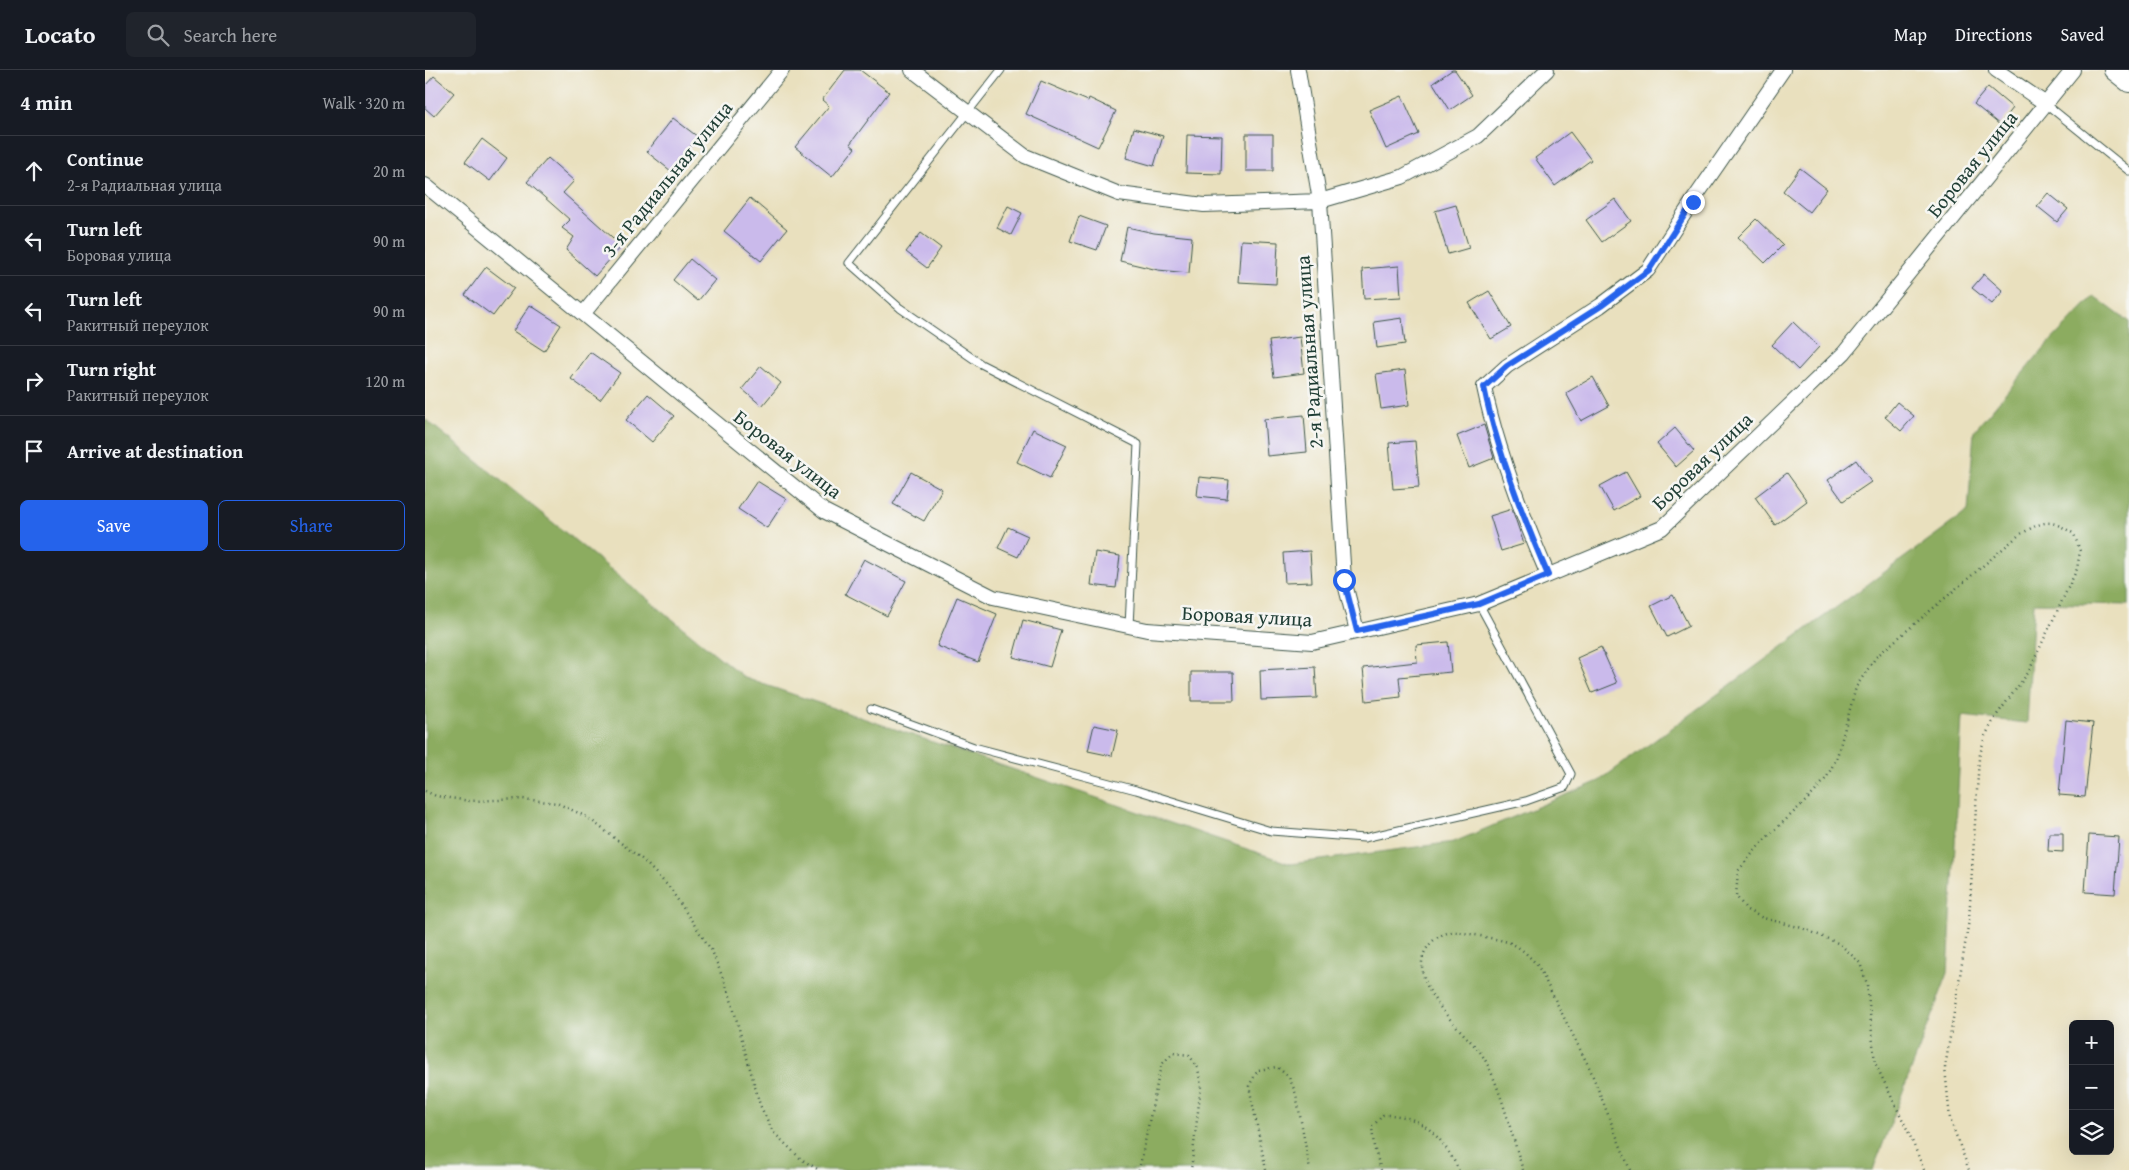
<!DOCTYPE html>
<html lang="en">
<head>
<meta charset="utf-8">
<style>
	body { margin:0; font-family:"Gentium Book Plus",serif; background:#20242c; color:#f1f3f6 }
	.controls { position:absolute; right:15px; bottom:15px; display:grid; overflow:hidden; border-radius:8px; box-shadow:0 5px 20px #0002 }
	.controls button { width:45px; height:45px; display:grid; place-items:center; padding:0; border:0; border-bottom:1px solid #363941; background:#171b24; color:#f1f3f6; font:25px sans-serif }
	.stop { position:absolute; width:15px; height:15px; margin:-11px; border:4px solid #2563eb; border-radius:50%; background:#fff }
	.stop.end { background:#2563eb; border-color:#fff; box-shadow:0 1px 5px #0008 }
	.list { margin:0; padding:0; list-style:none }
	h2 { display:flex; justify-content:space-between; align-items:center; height:65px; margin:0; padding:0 20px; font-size:21px }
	h2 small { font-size:16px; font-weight:400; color:#9ea1a6 }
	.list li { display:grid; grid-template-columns:32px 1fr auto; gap:15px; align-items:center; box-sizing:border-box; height:70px; padding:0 20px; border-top:1px solid #363941 }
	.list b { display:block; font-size:19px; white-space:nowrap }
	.list p { margin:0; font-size:16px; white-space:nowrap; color:#9ea1a6 }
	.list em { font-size:16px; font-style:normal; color:#9ea1a6 }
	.actions { display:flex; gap:10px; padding:15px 20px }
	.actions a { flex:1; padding:11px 0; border:1px solid #2563eb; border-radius:8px; text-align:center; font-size:18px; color:#2563eb }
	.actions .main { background:#2563eb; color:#fff }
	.icon { flex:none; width:28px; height:28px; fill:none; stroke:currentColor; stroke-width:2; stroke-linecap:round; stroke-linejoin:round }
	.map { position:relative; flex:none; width:1704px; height:1100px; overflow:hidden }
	header { display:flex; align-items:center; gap:30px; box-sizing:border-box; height:70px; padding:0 25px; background:#171b24; border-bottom:1px solid #363941 }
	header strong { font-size:24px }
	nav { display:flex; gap:28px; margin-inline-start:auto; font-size:18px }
	.search { width:350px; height:45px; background:#20242c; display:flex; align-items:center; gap:12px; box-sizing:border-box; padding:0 18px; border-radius:8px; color:#9ea1a6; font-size:19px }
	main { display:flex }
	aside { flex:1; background:#171b24 }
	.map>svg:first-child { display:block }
	.forest { fill:#8cac60; stroke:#56744a }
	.building { fill:#cabaeb }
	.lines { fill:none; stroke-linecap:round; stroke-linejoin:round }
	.lane-casing { stroke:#3d5549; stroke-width:9 }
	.street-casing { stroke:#3d5549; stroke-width:16 }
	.secondary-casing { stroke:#3d5549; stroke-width:22 }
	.path { stroke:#3d5549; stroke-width:2.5; stroke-dasharray:1 4; stroke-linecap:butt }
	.lane { stroke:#fff; stroke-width:7 }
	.street { stroke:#fff; stroke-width:14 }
	.secondary { stroke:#fff; stroke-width:20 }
	.route { stroke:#2563eb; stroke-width:6 }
	.labels { text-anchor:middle; stroke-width:5; stroke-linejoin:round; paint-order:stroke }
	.street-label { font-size:20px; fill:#1f3d34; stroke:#f6f6f2 }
</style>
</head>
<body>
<header>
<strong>Locato</strong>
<div class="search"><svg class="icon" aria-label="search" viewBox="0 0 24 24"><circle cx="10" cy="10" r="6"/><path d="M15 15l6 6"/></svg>Search here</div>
<nav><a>Map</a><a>Directions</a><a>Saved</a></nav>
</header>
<main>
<aside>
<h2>4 min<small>Walk · 320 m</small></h2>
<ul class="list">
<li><svg class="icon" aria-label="ahead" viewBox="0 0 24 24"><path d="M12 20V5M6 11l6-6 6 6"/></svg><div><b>Continue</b><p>2-я Радиальная улица</p></div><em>20 m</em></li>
<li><svg class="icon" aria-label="left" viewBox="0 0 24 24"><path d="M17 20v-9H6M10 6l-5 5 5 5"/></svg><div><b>Turn left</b><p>Боровая улица</p></div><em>90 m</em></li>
<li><svg class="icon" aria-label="left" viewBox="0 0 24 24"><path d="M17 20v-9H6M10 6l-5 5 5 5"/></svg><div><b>Turn left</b><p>Ракитный переулок</p></div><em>90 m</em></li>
<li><svg class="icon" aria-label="right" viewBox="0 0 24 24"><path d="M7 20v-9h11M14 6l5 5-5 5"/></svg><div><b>Turn right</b><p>Ракитный переулок</p></div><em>120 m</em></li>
<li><svg class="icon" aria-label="arrive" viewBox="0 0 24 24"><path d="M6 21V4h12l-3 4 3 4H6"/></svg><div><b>Arrive at destination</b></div></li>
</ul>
<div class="actions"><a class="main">Save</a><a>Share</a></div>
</aside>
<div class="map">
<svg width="1704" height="1100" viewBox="0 0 1704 1100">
	<rect width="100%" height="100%" fill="#f6f6f2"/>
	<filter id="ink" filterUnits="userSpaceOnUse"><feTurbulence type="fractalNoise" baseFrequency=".02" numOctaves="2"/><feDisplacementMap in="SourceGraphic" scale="10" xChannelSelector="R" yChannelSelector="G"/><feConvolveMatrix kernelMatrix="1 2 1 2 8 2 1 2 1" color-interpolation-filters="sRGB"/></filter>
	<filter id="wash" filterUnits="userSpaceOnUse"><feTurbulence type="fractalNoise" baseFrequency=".0096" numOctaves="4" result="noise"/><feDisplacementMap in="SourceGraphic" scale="20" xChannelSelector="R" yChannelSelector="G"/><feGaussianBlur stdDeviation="1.12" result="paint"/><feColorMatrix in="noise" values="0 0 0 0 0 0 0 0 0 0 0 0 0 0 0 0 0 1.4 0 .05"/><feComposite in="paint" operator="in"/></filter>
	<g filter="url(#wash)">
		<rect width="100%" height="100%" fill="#e9e0be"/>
		<path class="forest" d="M1669,226L1704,252V535L1609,533L1602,653L1537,646L1523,903L1448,1100H0V349L320,608L866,794L1029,772L1174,711L1543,441L1549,361L1619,278Z"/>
		<g id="blocks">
			<path class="building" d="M420,0H435L464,22L425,74L430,78L407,107L370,77L404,36L397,30Z
				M1027,0H1030L1047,25L1025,40L1008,13Z
				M9,6L29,23L9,46L0,38V16Z
				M616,11L663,31L664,28L691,41L673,77L601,44Z
				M1563,17L1588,38L1575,55L1549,34Z
				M977,26L994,64L961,79L944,40Z
				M248,48L273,67L246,101L222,82Z
				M709,58L738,66L729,96L701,88Z
				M1145,62L1166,90L1130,116L1110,88Z
				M821,64H848V101H821Z
				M762,65L797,66L796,104L761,103Z
				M57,69L82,88L65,111L40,92Z
				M123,88L149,111L138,123L197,176L170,206L141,180L149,167L137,158L145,150L102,112Z
				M1375,98L1402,119L1384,142L1358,121Z
				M1623,123L1643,139L1632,152L1612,136Z
				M325,128L362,159L336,191L299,161Z
				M1190,129L1206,151L1177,172L1161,150Z
				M1031,135L1044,178L1023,184L1010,141Z
				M583,136L597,143L586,165L572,158Z
				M654,146L681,156L672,180L645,171Z
				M1331,149L1358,175L1340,193L1313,167Z
				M702,157L729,163L767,167L764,203L733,200L695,191Z
				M496,163L516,178L502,198L481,182Z
				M816,170L853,172L851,214L813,212Z
				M265,189L290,210L273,231L248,210Z
				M974,196L976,227L939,229L937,199Z
				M61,197L89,218L68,246L40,225Z
				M1559,204L1578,221L1567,234L1547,218Z
				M1064,221L1086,257L1066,269L1044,233Z
				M105,235L136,255L119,281L88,261Z
				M977,248L980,274L952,278L949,252Z
				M1368,252L1394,277L1373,300L1347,275Z
				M875,267L879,303L849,307L844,271Z
				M165,282L195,303L175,330L146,309Z
				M336,296L356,313L337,336L317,319Z
				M980,300L984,335L956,339L951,304Z
				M1168,307L1184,336L1156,351L1141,323Z
				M223,324L249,346L227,372L201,350Z
				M1472,332L1489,346L1476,361L1460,347Z
				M879,345L882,382L842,386L839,349Z
				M1059,355L1069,388L1044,398L1032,366Z
				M1250,358L1269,381L1251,397L1232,374Z
				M608,359L642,375L625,408L592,392Z
				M990,371L994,417L968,419L964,373Z
				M1431,390L1446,412L1418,431L1403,410Z
				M486,402L517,419L499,451L468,434Z
				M1201,402L1215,426L1189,441L1175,416Z
				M1362,403L1382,431L1350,455L1330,427Z
				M774,407L804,410L802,429L772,426Z
				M332,411L361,429L342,458L313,439Z
				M1087,439L1099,474L1076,481L1065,446Z
				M583,457L603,466L593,487L573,478Z
				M885,481L887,512L860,513L858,483Z
				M670,482L695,486L691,518L666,515Z
				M439,489L481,511L462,546L420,524Z
				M1248,525L1264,556L1242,567L1226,536Z
				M532,527L572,544L553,592L512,576Z
				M598,550L636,560L625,597L588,587Z
				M1023,572L1026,602L974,607L976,627L941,631L938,598L992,592L991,575Z
				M1176,577L1192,613L1167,623L1152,588Z
				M890,597L892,628L836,630L835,600Z
				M766,602H808L809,631H766Z
				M1641,650L1668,653L1660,727L1634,725Z
				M669,655L693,660L687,686L663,681Z
				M1624,763H1638V782L1623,781Z
				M1664,765L1694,767L1690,824L1660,822Z"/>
		</g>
	</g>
	<g filter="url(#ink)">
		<use href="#blocks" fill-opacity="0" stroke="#3d5549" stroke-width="1"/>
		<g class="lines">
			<defs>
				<path id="lane" d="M576,0L424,193L475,238L556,294L713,374L704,556
					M1621,34L1704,101
					M446,639L549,677L711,720L846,761L939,768L1101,731L1140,717L1146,704L1054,534"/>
				<path id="street" d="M487,0L600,86L694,124L779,135L895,131L977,107L1053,66L1122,0
					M873,0L895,131L919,510L932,561
					M1571,0L1621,34
					M0,115L399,441L568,527L722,560L887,572L1054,534L1237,458L1419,283L1648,0
					M158,244L357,0
					M1123,505C1098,447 1072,379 1059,317L1082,296L1175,236L1223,200L1267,132L1358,0"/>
				<path id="secondary" d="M1689,0L1704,12"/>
			</defs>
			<use href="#lane" class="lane-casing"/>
			<use href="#street" class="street-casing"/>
			<use href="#secondary" class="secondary-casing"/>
			<path class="path" d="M0,721L11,726L45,731L98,729L132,733L162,747L218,790L244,817L287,881L305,926L335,1035L348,1062L376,1089L394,1100
				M714,1100L736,995L748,983L764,985L773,998L776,1016L766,1100
				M841,1100L824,1016L833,1000L852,997L864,1007L871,1024L885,1100
				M956,1100L949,1077L947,1057L958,1045C998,1044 1017,1067 1034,1100
				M1098,1100C1088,1070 1073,1006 1055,982C1035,958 998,928 997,895C996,879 1011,864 1027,862C1034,861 1076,870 1083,872C1096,877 1104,886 1113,896L1165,999L1205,1100
				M1499,1100L1483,1061L1450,993L1442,914L1435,893L1415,874L1377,858L1338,848L1322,840L1311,826L1313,801L1336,773L1389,723L1402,707L1412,687L1431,617L1451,587L1594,465C1620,450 1624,448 1649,464L1655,481L1652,499L1603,603L1571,646L1560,666L1554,688L1544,850L1520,998L1525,1049L1544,1100"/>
			<use href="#lane" class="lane"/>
			<use href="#street" class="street"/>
			<use href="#secondary" class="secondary"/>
		</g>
	</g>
	<g class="lines" filter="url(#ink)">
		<path class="route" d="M919,510L932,561L1054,534L1123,505C1098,447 1071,379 1059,317L1082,296L1176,236L1224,200L1268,132"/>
	</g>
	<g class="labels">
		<g class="street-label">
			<text transform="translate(1547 94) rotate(-51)" y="7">Боровая улица</text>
			<text transform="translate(242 109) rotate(-51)" y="7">3-я Радиальная улица</text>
			<text transform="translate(884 282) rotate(-94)" y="7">2-я Радиальная улица</text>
			<text transform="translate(363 384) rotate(38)" y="7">Боровая улица</text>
			<text transform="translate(1277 391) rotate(-44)" y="7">Боровая улица</text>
			<text transform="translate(822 546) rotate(3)" y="7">Боровая улица</text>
		</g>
	</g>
</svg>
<div class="controls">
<button>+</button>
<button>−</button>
<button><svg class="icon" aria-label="layers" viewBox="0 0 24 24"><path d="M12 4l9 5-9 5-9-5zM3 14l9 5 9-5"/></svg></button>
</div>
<div class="stop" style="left:919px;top:510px"></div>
<div class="stop end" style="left:1268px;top:132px"></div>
</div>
</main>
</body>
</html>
